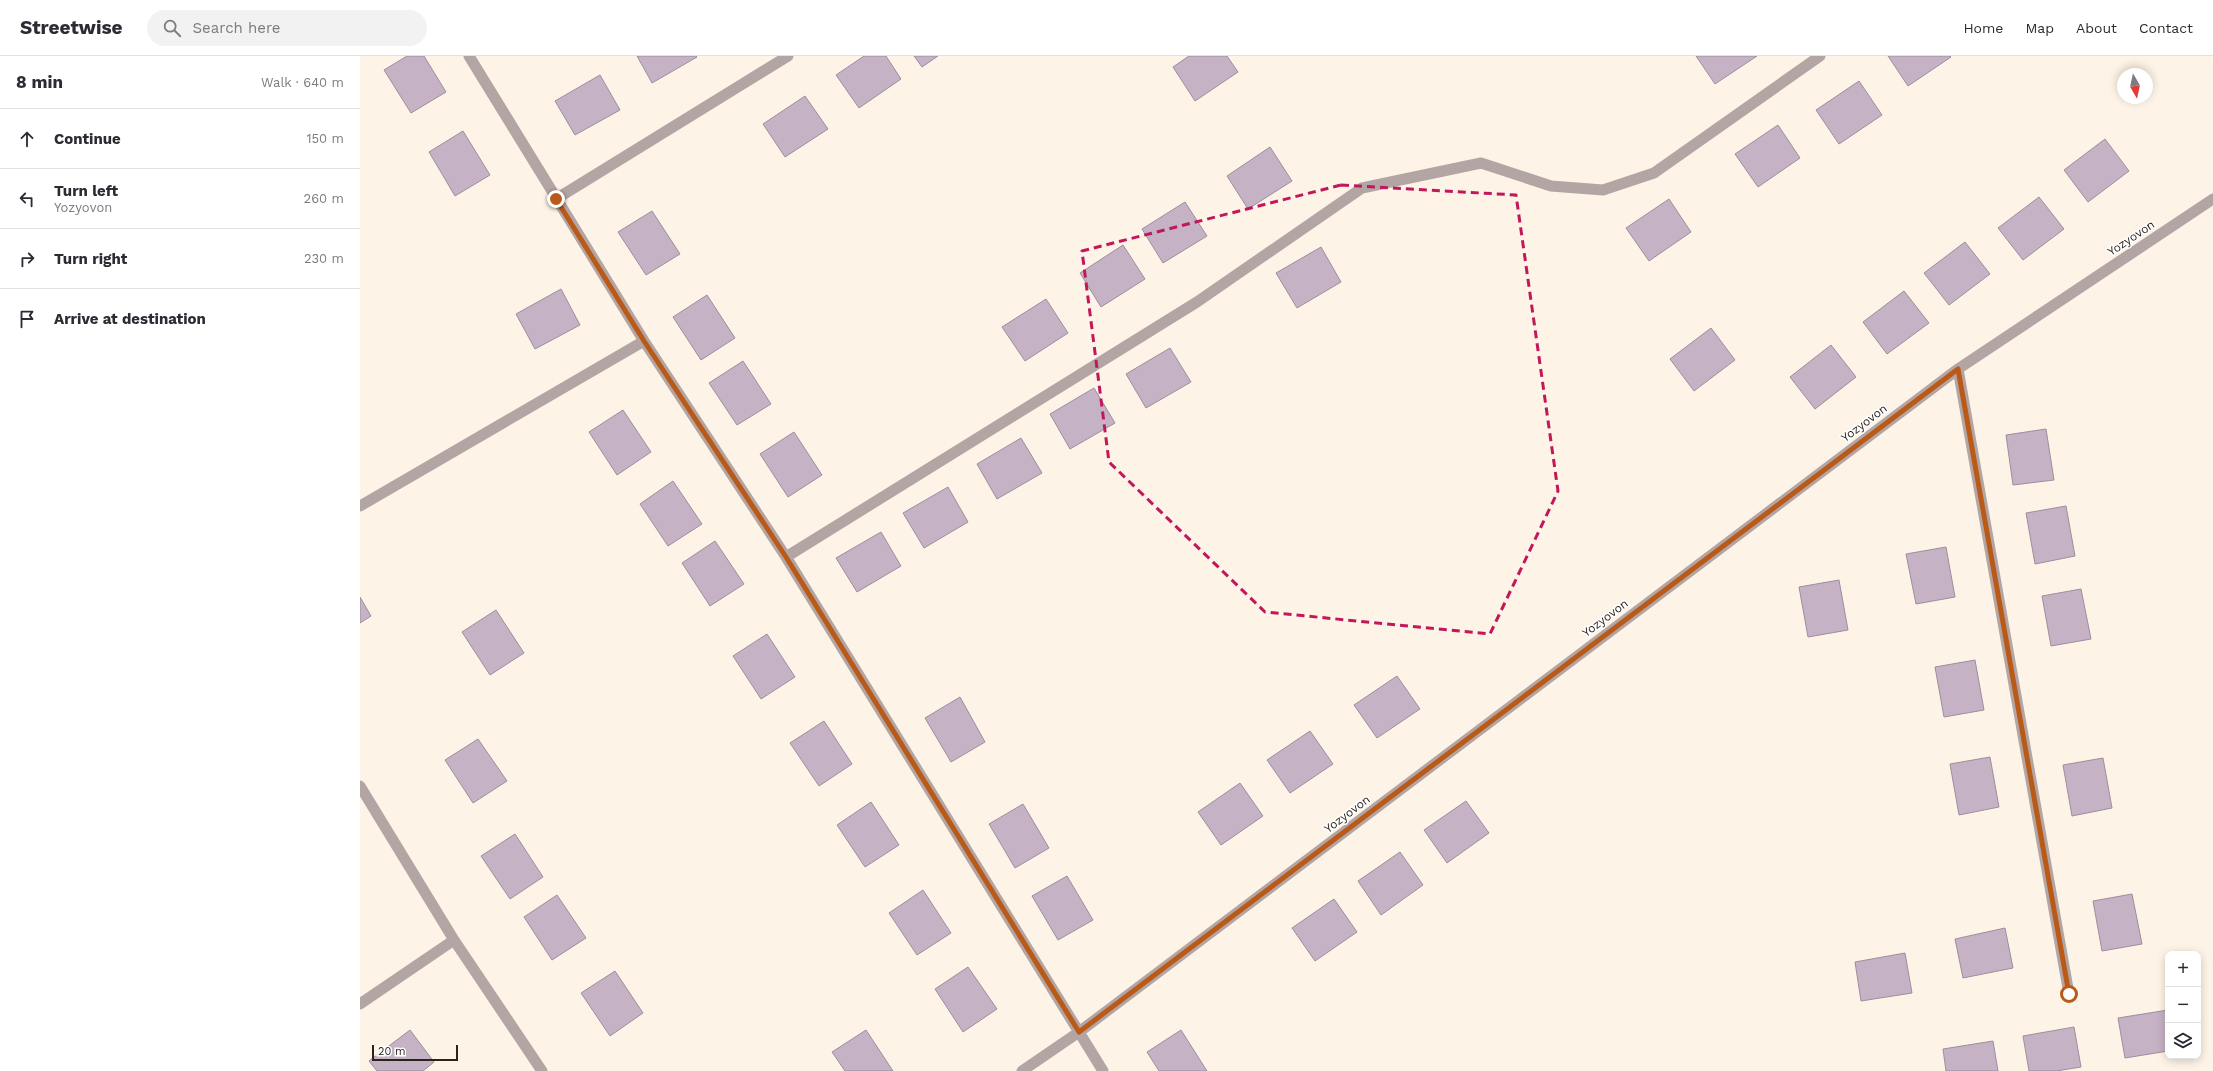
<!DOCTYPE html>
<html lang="en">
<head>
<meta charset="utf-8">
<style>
	body { margin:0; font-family:"Work Sans",sans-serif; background:#f2f2f3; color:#2b2b33 }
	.controls { position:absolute; right:12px; bottom:12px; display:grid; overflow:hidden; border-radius:8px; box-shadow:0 2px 10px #0003 }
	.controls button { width:36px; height:36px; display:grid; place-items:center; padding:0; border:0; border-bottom:1px solid #e1e1e2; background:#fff; color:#2b2b33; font:20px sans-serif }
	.compass { position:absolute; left:1757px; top:12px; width:36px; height:36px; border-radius:50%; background:#fff; box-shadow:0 2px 10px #0003; rotate:171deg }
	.scale { position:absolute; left:12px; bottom:10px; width:86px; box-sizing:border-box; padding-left:4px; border:2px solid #29231b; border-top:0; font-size:11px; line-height:14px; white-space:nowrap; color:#29231b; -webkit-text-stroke:3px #fff; paint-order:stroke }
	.stop { position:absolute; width:12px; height:12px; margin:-9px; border:3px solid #ba5a18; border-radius:50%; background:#fff }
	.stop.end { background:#ba5a18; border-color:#fff; box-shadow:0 1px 4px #0008 }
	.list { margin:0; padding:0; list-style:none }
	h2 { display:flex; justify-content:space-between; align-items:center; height:52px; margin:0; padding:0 16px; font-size:17px }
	h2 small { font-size:13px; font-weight:400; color:#7c7c81 }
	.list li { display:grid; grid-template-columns:26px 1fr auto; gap:12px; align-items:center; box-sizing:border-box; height:60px; padding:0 16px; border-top:1px solid #e1e1e2 }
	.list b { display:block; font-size:15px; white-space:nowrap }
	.list p { margin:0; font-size:13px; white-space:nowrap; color:#7c7c81 }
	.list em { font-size:13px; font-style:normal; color:#7c7c81 }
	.icon { flex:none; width:22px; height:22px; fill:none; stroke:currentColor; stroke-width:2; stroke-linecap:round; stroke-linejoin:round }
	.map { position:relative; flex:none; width:1853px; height:1015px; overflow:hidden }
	header { display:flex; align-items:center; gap:24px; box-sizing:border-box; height:56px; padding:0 20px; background:#fff; border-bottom:1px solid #e1e1e2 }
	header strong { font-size:19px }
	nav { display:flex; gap:22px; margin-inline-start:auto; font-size:14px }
	.search { width:280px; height:36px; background:#f2f2f3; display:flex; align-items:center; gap:10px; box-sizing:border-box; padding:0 14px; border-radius:22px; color:#7c7c81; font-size:15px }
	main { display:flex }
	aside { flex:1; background:#fff }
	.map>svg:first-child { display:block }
	.building { fill:#c5b2c5; stroke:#9f8d9f }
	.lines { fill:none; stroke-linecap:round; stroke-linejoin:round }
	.minor { stroke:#b2a5a4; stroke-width:11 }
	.route { stroke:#ba5a18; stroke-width:5 }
	.marked { fill:none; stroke:#c2185b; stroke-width:3; stroke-dasharray:8 5; stroke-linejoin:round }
	.labels { text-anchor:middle; stroke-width:3; stroke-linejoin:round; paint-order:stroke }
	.street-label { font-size:12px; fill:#29231b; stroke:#fff }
</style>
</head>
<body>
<header>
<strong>Streetwise</strong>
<div class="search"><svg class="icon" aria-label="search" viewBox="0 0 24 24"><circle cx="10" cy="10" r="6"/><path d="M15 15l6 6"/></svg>Search here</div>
<nav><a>Home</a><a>Map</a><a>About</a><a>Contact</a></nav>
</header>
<main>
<aside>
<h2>8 min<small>Walk · 640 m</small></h2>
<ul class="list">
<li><svg class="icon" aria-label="ahead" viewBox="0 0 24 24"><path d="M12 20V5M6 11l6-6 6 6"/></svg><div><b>Continue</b></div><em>150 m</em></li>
<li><svg class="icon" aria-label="left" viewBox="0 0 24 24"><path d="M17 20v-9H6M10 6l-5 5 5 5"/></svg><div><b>Turn left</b><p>Yozyovon</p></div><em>260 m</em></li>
<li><svg class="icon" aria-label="right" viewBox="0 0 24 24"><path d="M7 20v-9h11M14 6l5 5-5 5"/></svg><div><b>Turn right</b></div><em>230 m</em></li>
<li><svg class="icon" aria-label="arrive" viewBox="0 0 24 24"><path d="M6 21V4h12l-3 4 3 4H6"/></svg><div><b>Arrive at destination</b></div></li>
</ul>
</aside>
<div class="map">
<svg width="1853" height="1015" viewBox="0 0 1853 1015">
	<rect width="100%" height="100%" fill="#fdf3e6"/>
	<path class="building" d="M47,0H64L86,36L51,57L24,14Z
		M277,0H336L337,1L292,27Z
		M504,0H526L541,23L499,52L476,19Z
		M554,0H578L562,11Z
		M829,0H867L878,16L835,45L813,11Z
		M1336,0H1397L1355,28Z
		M1528,0H1590L1591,1L1548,30Z
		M240,19L260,54L215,79L195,45Z
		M1499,25L1522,59L1479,88L1456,54Z
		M445,40L468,73L425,101L403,68Z
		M1418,69L1440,102L1398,131L1375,98Z
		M103,75L130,119L95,140L69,96Z
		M1745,83L1769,115L1728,146L1704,114Z
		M910,91L932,125L888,153L867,120Z
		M1679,141L1704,173L1663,204L1638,172Z
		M1309,143L1331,176L1289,205L1266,172Z
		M825,146L847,180L803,207L782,173Z
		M292,155L320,198L286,219L258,176Z
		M1605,186L1630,218L1589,249L1564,217Z
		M763,189L785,223L741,251L720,217Z
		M961,191L981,226L937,252L916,217Z
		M201,233L220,269L175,293L156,258Z
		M1544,235L1569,267L1527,298L1503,266Z
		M347,239L375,282L341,304L313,261Z
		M686,243L708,277L665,305L642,271Z
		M1351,272L1375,304L1334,335L1310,303Z
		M1471,289L1496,321L1455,353L1430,321Z
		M810,292L831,326L786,352L766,318Z
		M383,305L411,348L377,369L349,327Z
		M734,332L755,367L710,393L690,358Z
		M263,354L291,396L257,419L229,376Z
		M1686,373L1694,424L1653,429L1646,379Z
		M434,376L462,419L428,441L400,398Z
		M661,382L682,417L637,443L617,408Z
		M313,425L342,468L308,490L280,448Z
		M588,431L608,466L564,492L543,457Z
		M1706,450L1715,500L1675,508L1666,457Z
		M521,476L541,510L497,536L476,502Z
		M355,485L384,528L350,550L322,507Z
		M1586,491L1595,541L1556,548L1546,498Z
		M1479,524L1488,574L1448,581L1439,531Z
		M1721,533L1731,583L1691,590L1682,540Z
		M0,541L11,560L0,567Z
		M136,554L164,597L130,619L102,576Z
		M407,578L435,621L401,643L373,600Z
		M1615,604L1624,654L1584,661L1575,611Z
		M1037,620L1060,653L1017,682L994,649Z
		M600,641L625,686L591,706L565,662Z
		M464,665L492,708L459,730L430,687Z
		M950,675L973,708L930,737L907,704Z
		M118,683L147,725L113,747L85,704Z
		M1630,701L1639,751L1599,759L1590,708Z
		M1743,702L1752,752L1712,760L1703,709Z
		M880,727L903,760L861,789L838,756Z
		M1106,745L1129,777L1087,807L1064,774Z
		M511,746L539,789L505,811L477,769Z
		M663,748L689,792L655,812L629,768Z
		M155,778L183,821L150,843L121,800Z
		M1040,796L1063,829L1021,859L998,825Z
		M707,820L733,864L698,884L672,840Z
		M563,834L591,877L557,899L529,857Z
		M1772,838L1782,888L1742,895L1733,845Z
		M197,839L226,882L192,904L164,861Z
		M974,843L997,876L955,905L932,872Z
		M1645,872L1653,912L1603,922L1595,883Z
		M1545,897L1552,937L1501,945L1495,906Z
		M608,911L637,953L603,976L575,933Z
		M255,915L283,957L250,980L221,937Z
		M1808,954V995L1765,1002L1758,962Z
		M1714,971L1721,1011L1696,1015H1669L1663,980Z
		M50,974L74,1006L63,1015H17L9,1005Z
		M506,974L533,1015H485L472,996Z
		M821,974L847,1015H799L787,996Z
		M1633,985L1638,1015H1586L1583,993Z"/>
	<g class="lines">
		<path class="minor" d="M109,0L284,285L426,501L743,1015
			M196,143L428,0
			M1598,313L1709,938
			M0,450L284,285
			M426,501L837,246L1002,132L1121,107L1191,130L1243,134L1294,117L1460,0
			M0,730L94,884L182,1015
			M0,948L94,884
			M662,1015L719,976L1598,313L1853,143"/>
	</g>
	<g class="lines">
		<path class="route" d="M196,143L284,285L426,501L719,976L1598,313L1709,938"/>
	</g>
	<path class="marked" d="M981,129L1156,139L1198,435L1130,578L905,556L749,406L722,195Z"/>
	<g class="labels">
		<g class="street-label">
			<text transform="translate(1771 182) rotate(-34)" y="4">Yozyovon</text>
			<text transform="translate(1504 367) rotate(-37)" y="4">Yozyovon</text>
			<text transform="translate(1245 562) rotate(-37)" y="4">Yozyovon</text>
			<text transform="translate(987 758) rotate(-37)" y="4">Yozyovon</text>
		</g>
	</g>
</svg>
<div class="controls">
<button>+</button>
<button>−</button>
<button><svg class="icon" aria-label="layers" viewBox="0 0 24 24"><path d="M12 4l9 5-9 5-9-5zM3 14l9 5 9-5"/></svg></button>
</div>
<svg class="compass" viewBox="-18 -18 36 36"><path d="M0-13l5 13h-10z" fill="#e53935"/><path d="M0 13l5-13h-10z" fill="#7c7c81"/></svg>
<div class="scale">20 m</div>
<div class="stop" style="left:1709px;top:938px"></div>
<div class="stop end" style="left:196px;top:143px"></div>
</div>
</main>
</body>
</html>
